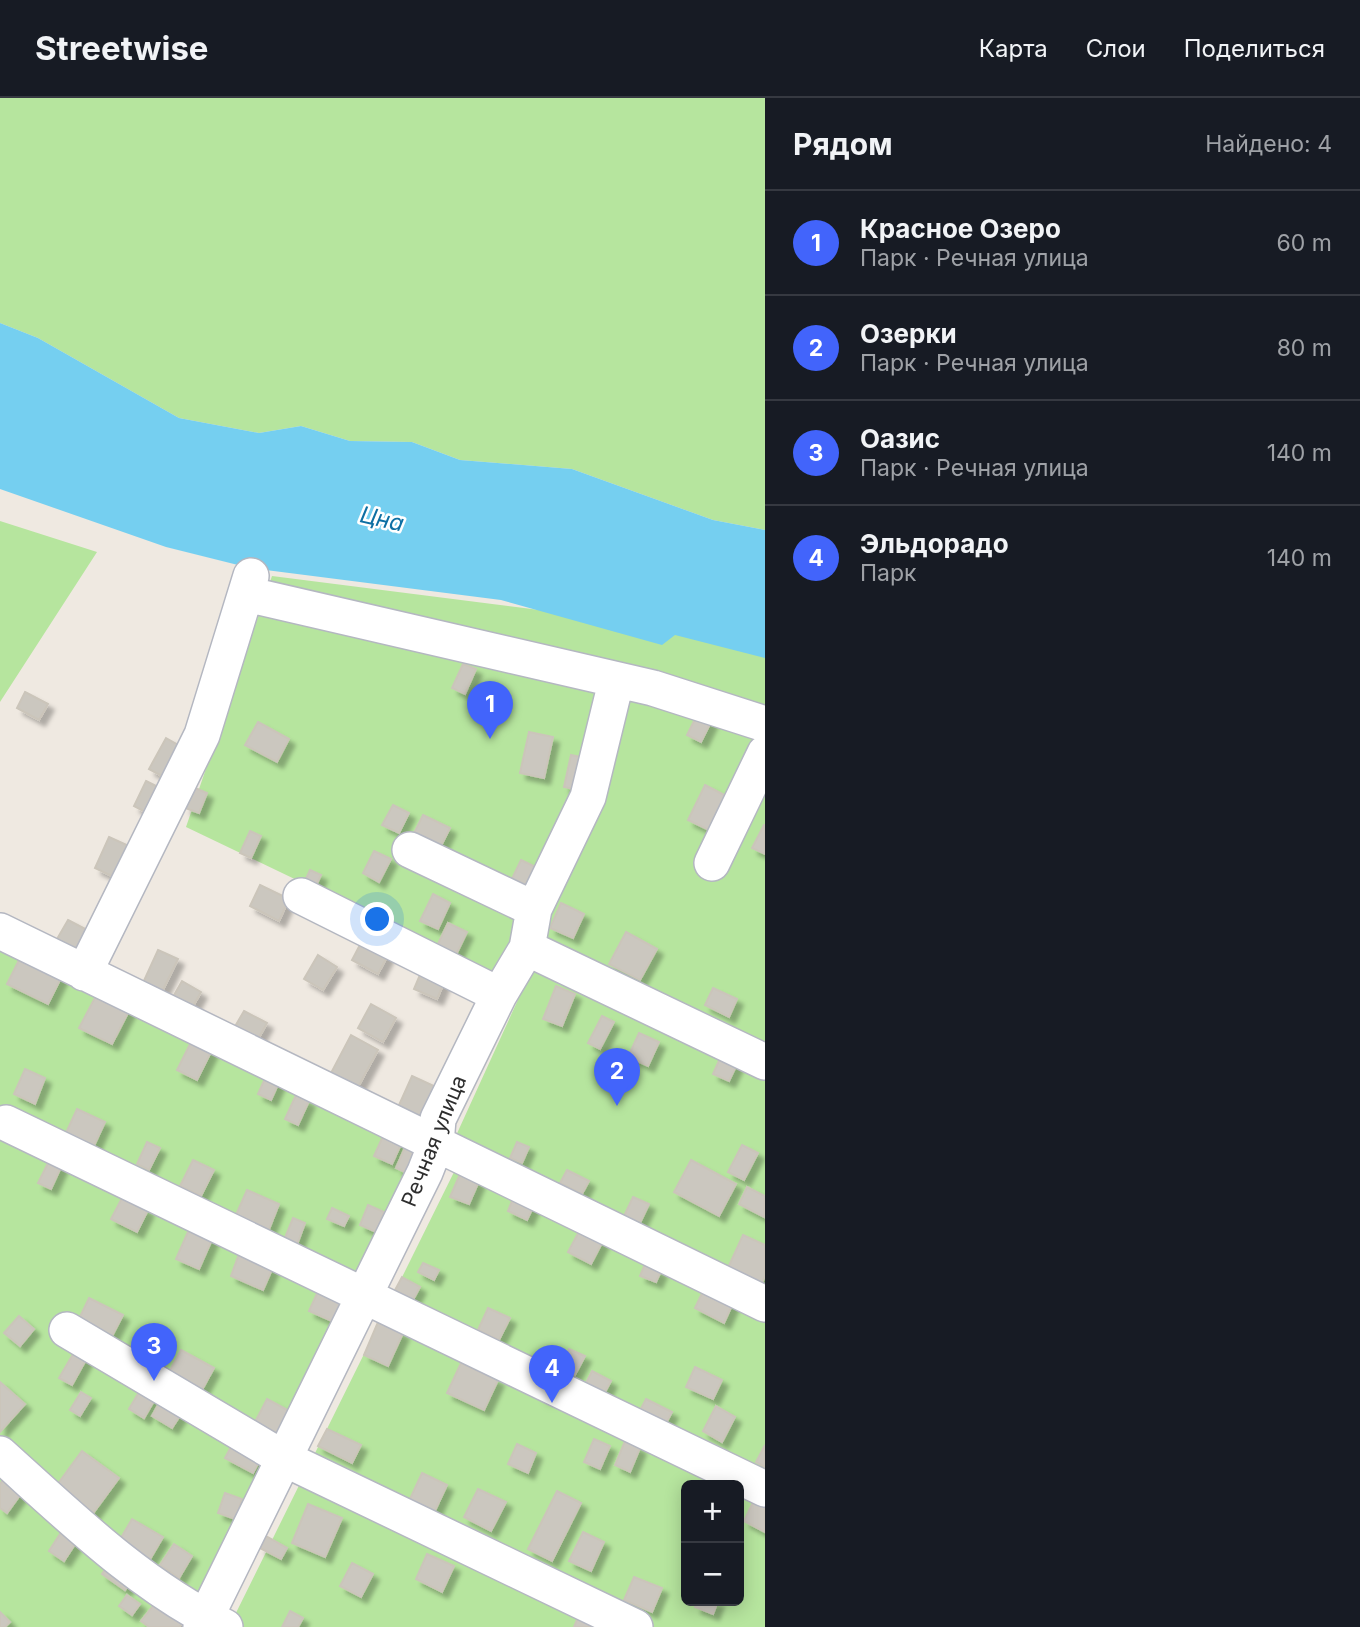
<!DOCTYPE html>
<html lang="ru">
<head>
<meta charset="utf-8">
<style>
	body { margin:0; font-family:Inter,sans-serif; background:#242831; color:#f1f3f6 }
	.controls { position:absolute; right:21px; bottom:21px; display:grid; overflow:hidden; border-radius:10px; box-shadow:0 4px 18px #0003 }
	.controls button { width:63px; height:63px; display:grid; place-items:center; padding:0; border:0; border-bottom:2px solid #363941; background:#171b24; color:#f1f3f6; font:35px sans-serif }
	.you { position:absolute; left:378px; top:822px; width:24px; height:24px; margin:-18px; border:5px solid #fff; border-radius:50%; background:#1a73e8; box-shadow:0 0 0 10px #1a73e833 }
	.badge { display:grid; place-items:center; width:46px; height:46px; border-radius:50%; background:#4264fb; color:#fff; font-size:23px; font-weight:700 }
	.pin { position:absolute; translate:-50% -58px; filter:drop-shadow(0 2px 4px #0008) }
	.pin::after { content:''; position:absolute; top:37px; width:24px; height:21px; background:inherit; clip-path:polygon(0 0,100% 0,50% 100%) }
	.list { margin:0; padding:0; list-style:none }
	h2 { display:flex; justify-content:space-between; align-items:center; height:91px; margin:0; padding:0 28px; font-size:30px }
	h2 small { font-size:23px; font-weight:400; color:#9ea1a6 }
	.list li { display:grid; grid-template-columns:46px 1fr auto; gap:21px; align-items:center; box-sizing:border-box; height:105px; padding:0 28px; border-top:2px solid #363941 }
	.list b { display:block; font-size:26px; white-space:nowrap }
	.list p { margin:0; font-size:23px; white-space:nowrap; color:#9ea1a6 }
	.list em { font-size:23px; font-style:normal; color:#9ea1a6 }
	.map { position:relative; flex:none; width:765px; height:1529px; overflow:hidden }
	header { display:flex; align-items:center; gap:42px; box-sizing:border-box; height:98px; padding:0 35px; background:#171b24; border-bottom:2px solid #363941 }
	header strong { font-size:33px }
	nav { display:flex; gap:38px; margin-inline-start:auto; font-size:24px }
	main { display:flex }
	aside { flex:1; background:#171b24 }
	.map>svg:first-child { display:block }
	.green { fill:#b6e59e; fill-rule:evenodd }
	.water { fill:#75cff0 }
	.building { fill:#cbc7bf; stroke:#cbc5ba; stroke-width:2; filter:url(#shadow) }
	.lines { fill:none; stroke-linecap:round; stroke-linejoin:round }
	.minor-casing { stroke:#b4b7c1; stroke-width:38 }
	.minor { stroke:#fff; stroke-width:35 }
	.labels { text-anchor:middle; stroke-width:5; stroke-linejoin:round; paint-order:stroke }
	.street-label { font-size:21px; fill:#2e2e2e; stroke:#fff }
	.water-label { font-size:23px; font-style:italic; fill:#0d6fa3; stroke:#fff }
</style>
</head>
<body>
<header>
<strong>Streetwise</strong>
<nav><a>Карта</a><a>Слои</a><a>Поделиться</a></nav>
</header>
<main>
<div class="map">
<svg width="765" height="1529" viewBox="0 0 765 1529">
	<defs>
		<filter id="shadow"><feDropShadow dx="6" dy="6" stdDeviation="2" flood-color="#0004"/></filter>
	</defs>
	<rect width="100%" height="100%" fill="#efe9e1"/>
	<path class="green" d="M0,0H765V432L713,422L572,371L460,362L412,344L350,343L301,328L259,335L179,320L38,240L0,225Z
		M0,423L97,454L0,604Z
		M272,478L659,527L765,554V954L529,836L505,882L186,729Z
		M0,826L437,1037L180,1529H0Z
		M537,860L765,975V1196L454,1042Z
		M456,1070L765,1222V1529H229ZM686,1387H739V1503H686Z"/>
	<path class="water" d="M0,225L38,240L179,320L259,335L301,328L350,343L412,344L460,362L572,371L713,422L765,432V560L675,537L662,547L501,502L250,470L166,449L0,391Z"/>
	<path class="building" d="M463,566L476,571L465,596L452,590Z
		M25,594L48,606L39,622L17,610Z
		M698,615L712,622L701,644L687,637Z
		M258,624L289,641L277,664L245,647Z
		M529,634L553,639L544,680L520,675Z
		M166,640L187,652L171,683L149,671Z
		M571,657L591,661L584,693L564,689Z
		M146,683L164,692L151,717L134,708Z
		M705,687L730,700L713,734L688,722Z
		M193,689L207,695L199,715L185,710Z
		M393,707L409,715L399,735L382,727Z
		M423,717L450,730L439,752L412,739Z
		M764,727H765V756L752,750Z
		M250,733L261,738L251,760L240,755Z
		M109,739L131,749L116,780L95,770Z
		M374,753L391,761L379,784L363,775Z
		M521,762L548,775L534,804L507,791Z
		M310,772L321,777L314,792L303,787Z
		M260,787L289,801L279,823L250,808Z
		M433,796L450,805L438,831L420,823Z
		M561,805L584,816L573,840L550,830Z
		M68,822L91,834L81,854L57,841Z
		M448,825L467,834L455,859L436,850Z
		M626,834L657,851L640,882L609,866Z
		M364,839L390,853L378,876L352,862Z
		M158,852L178,861L161,896L142,887Z
		M23,854L64,874L48,906L7,886Z
		M318,857L337,869L323,892L304,881Z
		M422,872L445,882L437,901L414,891Z
		M182,883L201,894L192,910L173,899Z
		M556,888L575,896L562,928L543,921Z
		M713,890L737,901L729,919L705,907Z
		M98,894L130,911L112,946L79,930Z
		M371,906L396,920L383,944L358,930Z
		M244,913L267,925L256,945L233,932Z
		M602,918L614,924L600,951L588,945Z
		M639,935L659,944L648,968L628,959Z
		M351,937L378,952L358,989L331,975Z
		M192,942L212,952L197,982L177,972Z
		M722,956L738,964L729,983L713,976Z
		M25,971L45,980L35,1006L14,996Z
		M267,976L280,982L271,1002L258,996Z
		M412,978L436,989L419,1026L395,1016Z
		M296,997L309,1003L298,1027L285,1021Z
		M77,1011L105,1024L93,1050L65,1037Z
		M384,1036L402,1044L392,1066L374,1058Z
		M147,1044L160,1050L149,1072L137,1066Z
		M517,1044L529,1049L522,1065L510,1060Z
		M406,1047L420,1053L409,1076L396,1070Z
		M742,1047L758,1055L744,1082L728,1074Z
		M50,1061L62,1067L51,1091L38,1085Z
		M193,1062L214,1072L201,1098L180,1088Z
		M691,1062L736,1086L719,1118L674,1094Z
		M567,1072L589,1083L582,1096L560,1085Z
		M460,1076L479,1083L469,1106L450,1099Z
		M747,1089L765,1098L764,1119L739,1106Z
		M247,1092L279,1106L268,1134L235,1119Z
		M514,1098L534,1107L527,1122L508,1113Z
		M633,1099L649,1106L640,1125L624,1118Z
		M122,1100L148,1112L137,1134L111,1121Z
		M368,1107L384,1114L376,1134L360,1127Z
		M332,1110L349,1118L344,1128L327,1121Z
		M293,1120L305,1125L295,1152L282,1147Z
		M191,1127L214,1137L199,1171L176,1161Z
		M581,1130L603,1143L591,1166L568,1154Z
		M743,1137L765,1147V1178L761,1187L727,1172Z
		M239,1156L273,1169L263,1192L231,1178Z
		M423,1165L439,1172L434,1182L418,1174Z
		M645,1166L661,1173L656,1184L640,1178Z
		M402,1179L420,1189L413,1202L395,1192Z
		M320,1189L345,1200L334,1224L309,1213Z
		M705,1189L734,1203L724,1225L695,1210Z
		M89,1200L123,1217L109,1244L76,1227Z
		M488,1210L510,1220L499,1242L478,1232Z
		M19,1218L34,1231L20,1248L4,1235Z
		M378,1224L403,1235L388,1268L364,1257Z
		M76,1251L88,1258L72,1287L59,1280Z
		M569,1251L585,1258L575,1277L560,1270Z
		M181,1252L214,1270L202,1292L169,1274Z
		M461,1265L498,1282L484,1312L447,1295Z
		M695,1269L722,1282L713,1301L686,1289Z
		M592,1273L611,1283L604,1296L585,1287Z
		M0,1284L25,1306L0,1334Z
		M144,1286L158,1296L144,1320L129,1311Z
		M81,1294L91,1300L80,1318L70,1312Z
		M162,1300L183,1313L172,1330L152,1318Z
		M267,1301L293,1315L282,1338L255,1324Z
		M646,1301L672,1314L662,1333L636,1320Z
		M716,1308L735,1319L722,1344L703,1333Z
		M327,1331L361,1347L352,1365L318,1348Z
		M594,1341L610,1348L600,1371L584,1364Z
		M234,1343L262,1358L253,1375L225,1360Z
		M625,1343L640,1350L630,1374L615,1367Z
		M517,1346L536,1355L528,1375L508,1366Z
		M765,1347V1369L756,1364Z
		M82,1353L119,1380L91,1418L54,1391Z
		M422,1375L447,1387L434,1415L409,1403Z
		M4,1380L23,1393L7,1415L0,1410V1386Z
		M478,1391L506,1404L491,1433L464,1419Z
		M557,1393L581,1405L552,1463L528,1451Z
		M225,1395L242,1401L235,1421L218,1415Z
		M754,1402L765,1407V1434L744,1423Z
		M308,1406L342,1420L325,1459L292,1445Z
		M132,1421L163,1439L149,1463L118,1445Z
		M62,1433L77,1443L64,1463L49,1453Z
		M583,1434L604,1444L591,1473L569,1463Z
		M266,1438L287,1450L281,1461L260,1450Z
		M174,1446L192,1458L179,1480L160,1467Z
		M427,1456L454,1468L442,1494L416,1481Z
		M113,1460L136,1477L125,1492L102,1476Z
		M352,1465L373,1476L361,1499L340,1488Z
		M634,1479L662,1490L652,1514L624,1502Z
		M127,1497L140,1506L132,1517L119,1508Z
		M698,1503H718L713,1516L695,1509Z
		M156,1504L182,1525L179,1529H149L141,1523Z
		M581,1512L595,1529H574Z
		M290,1513L303,1520L298,1529H282Z
		M0,1514L10,1524L5,1529H0Z"/>
	<g class="lines">
		<defs>
			<path id="minor" d="M246,496L653,590L765,626
				M410,752L534,811
				M712,765L765,655
				M301,798L499,897
				M0,833L765,1206
				M527,850L765,964
				M84,875L202,637L251,478
				M6,1025L765,1391
				M67,1232L283,1360L635,1529
				M0,1356C70,1419 140,1488 225,1529
				M201,1529L425,1074L436,1046L438,1021L499,897L527,850L534,811L588,699L616,584"/>
		</defs>
		<use href="#minor" class="minor-casing"/>
		<use href="#minor" class="minor"/>
	</g>
	<g class="labels">
		<g class="street-label">
			<text transform="translate(434 1043) rotate(-68)" y="7">Речная улица</text>
		</g>
		<g class="water-label">
			<text transform="translate(382 421) rotate(13)" y="8">Цна</text>
		</g>
	</g>
</svg>
<div class="controls">
<button>+</button>
<button>−</button>
</div>
<div class="you"></div>
<div class="pin badge" style="left:490px;top:641px">1</div>
<div class="pin badge" style="left:617px;top:1008px">2</div>
<div class="pin badge" style="left:154px;top:1283px">3</div>
<div class="pin badge" style="left:552px;top:1305px">4</div>
</div>
<aside>
<h2>Рядом<small>Найдено: 4</small></h2>
<ul class="list">
<li><span class="badge">1</span><div><b>Красное Озеро</b><p>Парк · Речная улица</p></div><em>60 m</em></li>
<li><span class="badge">2</span><div><b>Озерки</b><p>Парк · Речная улица</p></div><em>80 m</em></li>
<li><span class="badge">3</span><div><b>Оазис</b><p>Парк · Речная улица</p></div><em>140 m</em></li>
<li><span class="badge">4</span><div><b>Эльдорадо</b><p>Парк</p></div><em>140 m</em></li>
</ul>
</aside>
</main>
</body>
</html>
